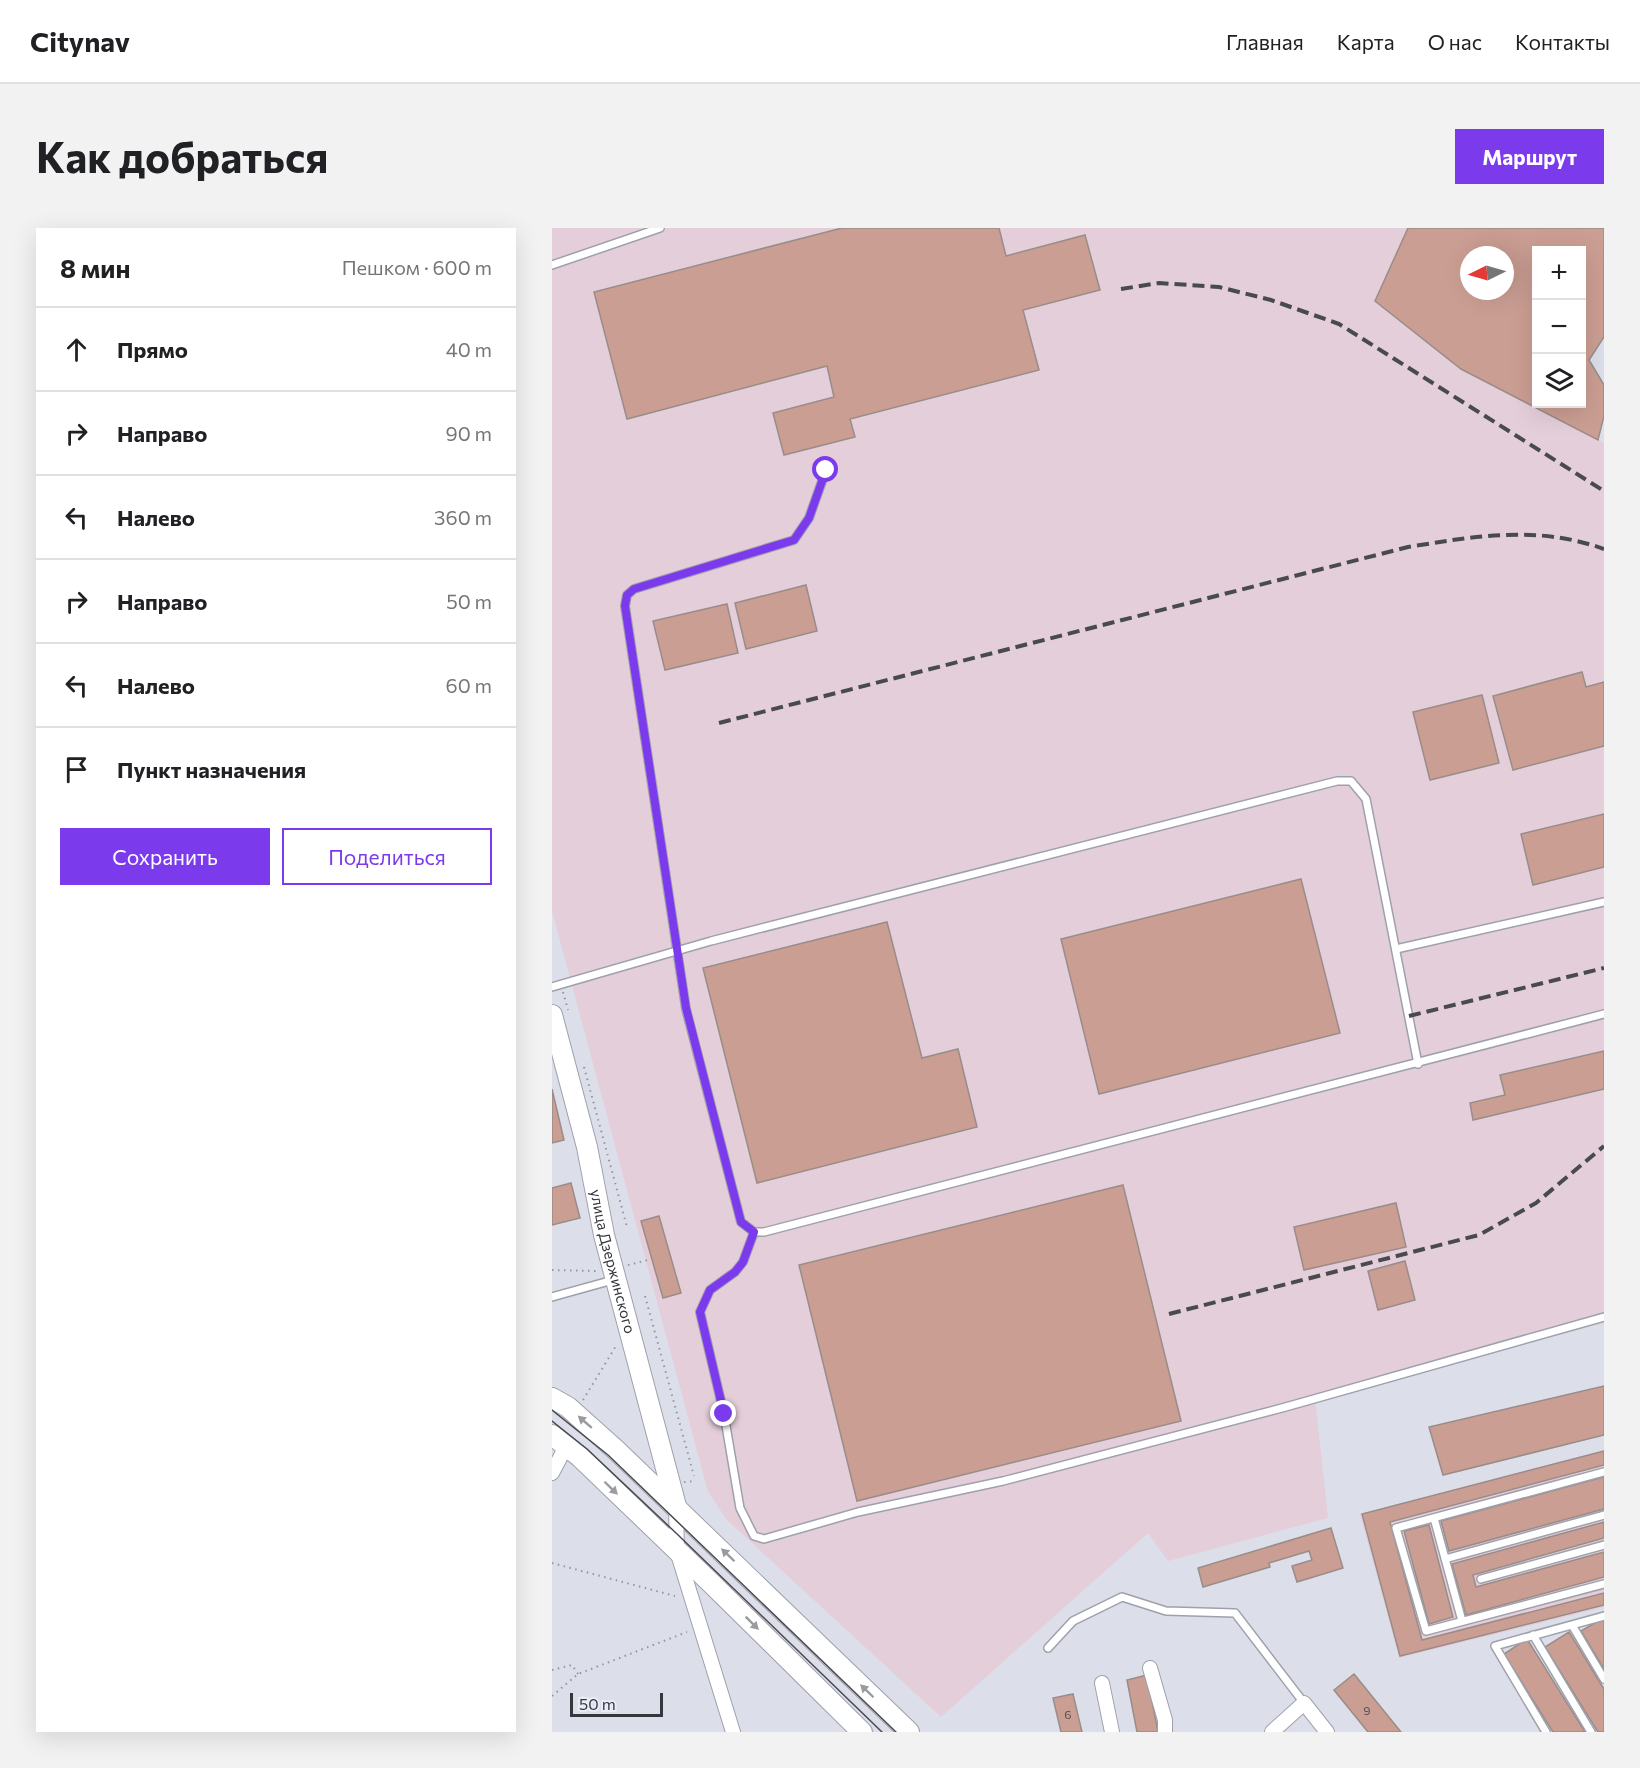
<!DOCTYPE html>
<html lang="ru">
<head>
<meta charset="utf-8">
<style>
	body { margin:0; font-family:Commissioner,sans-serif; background:#f2f2f2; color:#202124 }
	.controls { position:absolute; right:18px; top:18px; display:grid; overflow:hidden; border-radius:0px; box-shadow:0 6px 24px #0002 }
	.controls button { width:54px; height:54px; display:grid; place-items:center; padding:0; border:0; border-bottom:2px solid #e0e0e0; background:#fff; color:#202124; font:30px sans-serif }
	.compass { position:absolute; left:908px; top:18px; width:54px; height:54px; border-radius:50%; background:#fff; box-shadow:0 6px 24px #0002; rotate:265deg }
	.scale { position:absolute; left:18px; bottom:15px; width:93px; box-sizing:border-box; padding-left:6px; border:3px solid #36373c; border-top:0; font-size:16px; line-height:21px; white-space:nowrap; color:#36373c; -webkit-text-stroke:4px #e9ecf7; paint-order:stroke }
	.stop { position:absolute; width:18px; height:18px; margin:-14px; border:4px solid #7c3aed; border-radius:50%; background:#fff }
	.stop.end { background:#7c3aed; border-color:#fff; box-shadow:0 2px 6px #0008 }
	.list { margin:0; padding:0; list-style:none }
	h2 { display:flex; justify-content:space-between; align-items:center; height:78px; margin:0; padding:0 24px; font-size:26px }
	h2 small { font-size:20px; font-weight:400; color:#757577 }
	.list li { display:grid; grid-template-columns:39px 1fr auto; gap:18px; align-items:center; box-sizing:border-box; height:84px; padding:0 24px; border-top:2px solid #e0e0e0 }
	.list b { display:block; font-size:22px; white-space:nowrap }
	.list em { font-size:20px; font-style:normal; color:#757577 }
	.actions { display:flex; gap:12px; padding:18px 24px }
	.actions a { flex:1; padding:14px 0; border:2px solid #7c3aed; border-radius:0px; text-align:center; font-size:21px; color:#7c3aed }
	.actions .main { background:#7c3aed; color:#fff }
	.icon { flex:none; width:33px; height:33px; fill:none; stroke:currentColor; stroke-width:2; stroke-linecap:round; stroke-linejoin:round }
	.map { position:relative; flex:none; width:1052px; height:1504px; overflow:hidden; border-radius:0px }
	header { display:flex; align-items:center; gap:36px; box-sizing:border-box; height:84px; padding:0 30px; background:#fff; border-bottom:2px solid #e0e0e0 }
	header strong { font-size:28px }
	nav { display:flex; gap:33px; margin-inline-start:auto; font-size:21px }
	.intro { display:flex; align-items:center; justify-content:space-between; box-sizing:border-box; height:144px; padding:0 36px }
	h1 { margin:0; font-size:42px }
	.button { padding:15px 27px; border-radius:0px; background:#7c3aed; color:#fff; font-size:21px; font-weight:700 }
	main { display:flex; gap:36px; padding:0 36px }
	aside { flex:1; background:#fff; border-radius:0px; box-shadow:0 6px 24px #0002 }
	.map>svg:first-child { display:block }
	.industrial { fill:#e4ceda }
	.building { fill:#cb9e93; stroke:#998c89; stroke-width:1.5; fill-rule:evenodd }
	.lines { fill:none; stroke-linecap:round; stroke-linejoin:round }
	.lane-casing { stroke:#9ea1ab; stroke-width:10 }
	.street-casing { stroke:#9ea1ab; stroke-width:16 }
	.secondary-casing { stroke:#9ea1ab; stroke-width:22 }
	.path { stroke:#93959d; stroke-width:2; stroke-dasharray:1.5 4.5; stroke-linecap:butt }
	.lane { stroke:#fff; stroke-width:7 }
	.street { stroke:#fff; stroke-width:14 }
	.secondary { stroke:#fff; stroke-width:20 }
	.tram { stroke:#494a50; stroke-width:1.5 }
	.rail { stroke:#494a50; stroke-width:4; stroke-dasharray:12 6; stroke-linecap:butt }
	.oneway { fill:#9a9b9e }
	.route { stroke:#7c3aed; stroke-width:8 }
	.labels { text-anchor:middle; stroke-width:5; stroke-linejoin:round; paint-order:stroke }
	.number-label { font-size:12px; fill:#5b5152 }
	.street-label { font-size:15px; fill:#36373c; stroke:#e9ecf7 }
</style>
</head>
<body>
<header>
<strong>Citynav</strong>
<nav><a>Главная</a><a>Карта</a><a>О нас</a><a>Контакты</a></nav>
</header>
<div class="intro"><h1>Как добраться</h1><a class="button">Маршрут</a></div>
<main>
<aside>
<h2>8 мин<small>Пешком · 600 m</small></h2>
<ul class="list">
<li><svg class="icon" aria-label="ahead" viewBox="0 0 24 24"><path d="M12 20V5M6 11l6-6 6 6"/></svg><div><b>Прямо</b></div><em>40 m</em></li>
<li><svg class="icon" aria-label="right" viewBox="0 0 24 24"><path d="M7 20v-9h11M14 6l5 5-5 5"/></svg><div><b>Направо</b></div><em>90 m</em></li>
<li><svg class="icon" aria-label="left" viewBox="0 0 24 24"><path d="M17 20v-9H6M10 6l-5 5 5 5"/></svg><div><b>Налево</b></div><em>360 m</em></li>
<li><svg class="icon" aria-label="right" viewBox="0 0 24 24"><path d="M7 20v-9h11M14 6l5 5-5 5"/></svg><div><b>Направо</b></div><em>50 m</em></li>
<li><svg class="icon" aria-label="left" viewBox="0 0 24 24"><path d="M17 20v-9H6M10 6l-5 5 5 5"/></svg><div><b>Налево</b></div><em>60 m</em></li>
<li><svg class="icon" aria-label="arrive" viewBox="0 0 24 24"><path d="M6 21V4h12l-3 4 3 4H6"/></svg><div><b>Пункт назначения</b></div></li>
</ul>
<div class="actions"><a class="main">Сохранить</a><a>Поделиться</a></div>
</aside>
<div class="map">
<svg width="1052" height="1504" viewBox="0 0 1052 1504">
	<rect width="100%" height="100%" fill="#dcdfea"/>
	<path class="industrial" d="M0,0H856L823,74L909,141L1052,215V1095L763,1170L776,1290L616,1333L596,1305L389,1489L175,1292L156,1264L0,683Z
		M1052,1222V1379L847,1430L808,1286Z"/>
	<path class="building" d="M290,0H447L454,28L533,7L548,62L471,82L487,142L298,191L303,209L232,227L221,185L282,169L275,138L75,191L42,64Z
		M856,0H1052V109L1037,132L1052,157V188L1046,212L909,141L823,73ZM984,22H1030V176H984ZM917,27H953V63H917Z
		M254,357L265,403L194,421L183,375Z
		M175,376L186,425L113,442L101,393Z
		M1030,444L1034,459L1052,454V518L961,542L941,468Z
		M930,467L947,535L878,552L861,484Z
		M1052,586V639L981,657L969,606Z
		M749,651L788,805L547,866L509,711Z
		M335,694L370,830L406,821L425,899L205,955L151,740Z
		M1052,823V861L921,892L918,875L953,867L948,847Z
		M0,861L12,912L0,915Z
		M19,955L28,990L0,997V960Z
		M571,957L629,1193L305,1273L247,1037Z
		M844,975L854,1019L752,1042L742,999Z
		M107,988L129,1065L111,1070L89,993Z
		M853,1033L863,1072L826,1082L816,1043Z
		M1052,1158V1207L891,1247L877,1199Z
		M1052,1223V1237L838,1294L870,1412L1052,1365V1377L848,1428L810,1286Z
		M1052,1249V1281L897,1323L889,1293Z
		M1052,1294V1310L921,1347L924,1359L1052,1324V1349L914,1387L900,1336Z
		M877,1297L901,1389L877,1396L852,1303Z
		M779,1300L791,1340L745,1354L740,1338L760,1332L757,1323L717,1335L718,1339L651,1359L646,1340Z
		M1051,1390L1052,1391V1441L1029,1403Z
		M1017,1404L1052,1461V1504H1046L993,1419Z
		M975,1411L1033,1504H1001L952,1426Z
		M802,1446L849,1504H816L782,1462Z
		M595,1447L606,1504H585L575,1452Z
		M521,1466L530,1504H509L501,1470Z"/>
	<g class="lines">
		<defs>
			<path id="lane" d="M0,37L108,0
				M274,242L257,290L242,312L82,361L75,367L73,378L134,781L189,994L202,1004H212L1052,786
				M844,721L1052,674
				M0,759L159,713L785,553H799L814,571L866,836
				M202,1004L191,1034L183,1044L158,1062L148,1084L172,1186L188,1280L202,1308L212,1311L306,1284L451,1253L730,1180L1052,1089
				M0,1069L61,1052
				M1052,1244L844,1300L874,1403L1052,1356
				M882,1290L910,1393
				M893,1331L1052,1287
				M929,1351L1052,1317
				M1020,1397L1052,1451
				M981,1407L1039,1504
				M496,1420L521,1393L570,1369L614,1383L683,1385L752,1475
				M994,1504L943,1418L1052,1388"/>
			<path id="street" d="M0,1245L10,1226
				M124,1278L125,1323L181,1504
				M598,1440L613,1492V1504
				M550,1455L560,1504
				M720,1504L752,1475L775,1504"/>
			<g id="secondary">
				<path id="s1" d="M0,787L35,919L52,1007L124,1278"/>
				<path d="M0,1170L16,1179L64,1222L357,1504"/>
				<path d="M0,1207L28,1229L159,1355L310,1504"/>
			</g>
		</defs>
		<use href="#lane" class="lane-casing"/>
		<use href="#street" class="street-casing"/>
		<use href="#secondary" class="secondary-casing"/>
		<path class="path" d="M11,764L16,782
			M32,839L75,999
			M76,1037L100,1031
			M0,1042L46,1043
			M93,1068L142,1248
			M31,1172L64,1118
			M132,1254L144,1253
			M0,1335L123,1368
			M0,1442L20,1437L26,1446
			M0,1468L26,1446L135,1404"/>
		<use href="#lane" class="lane"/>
		<use href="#street" class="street"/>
		<use href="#secondary" class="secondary"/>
		<path class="tram" d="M0,1182L56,1227L344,1504
			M0,1193L35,1221L124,1305L330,1504"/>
		<path class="rail" d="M569,61L607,55L667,59L719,72L787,96L1052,263
			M167,495L856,319C925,308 985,297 1052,321
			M857,788L1052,740
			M617,1086L927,1007L984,975L1052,918"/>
	</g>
	<defs><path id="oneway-solid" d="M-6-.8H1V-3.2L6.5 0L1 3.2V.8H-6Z" transform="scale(1.5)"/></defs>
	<g class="oneway">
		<use href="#oneway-solid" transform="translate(33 1194) rotate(-139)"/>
		<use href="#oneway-solid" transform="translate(59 1260) rotate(44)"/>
		<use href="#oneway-solid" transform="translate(176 1327) rotate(-136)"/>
		<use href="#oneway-solid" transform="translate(200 1395) rotate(45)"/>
		<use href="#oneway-solid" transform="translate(315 1463) rotate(-136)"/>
	</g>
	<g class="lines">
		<path class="route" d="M172,1186L148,1084L158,1062L183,1044L191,1034L202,1004L189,994L134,780L73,378L75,367L82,361L242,312L257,290L274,242"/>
	</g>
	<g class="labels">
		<g class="number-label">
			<text x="815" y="1487">9</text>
			<text x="516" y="1491">6</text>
		</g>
		<g class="street-label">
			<text dy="5" stroke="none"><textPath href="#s1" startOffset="254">улица Дзержинского</textPath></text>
		</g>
	</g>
</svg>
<div class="controls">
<button>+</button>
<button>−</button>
<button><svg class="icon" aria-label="layers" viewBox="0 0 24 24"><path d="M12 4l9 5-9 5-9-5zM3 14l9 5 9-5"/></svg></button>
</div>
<svg class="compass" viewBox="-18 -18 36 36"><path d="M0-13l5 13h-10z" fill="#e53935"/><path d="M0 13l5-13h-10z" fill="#757577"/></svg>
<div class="scale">50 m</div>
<div class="stop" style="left:274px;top:242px"></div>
<div class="stop end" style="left:172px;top:1186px"></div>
</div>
</main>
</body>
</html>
